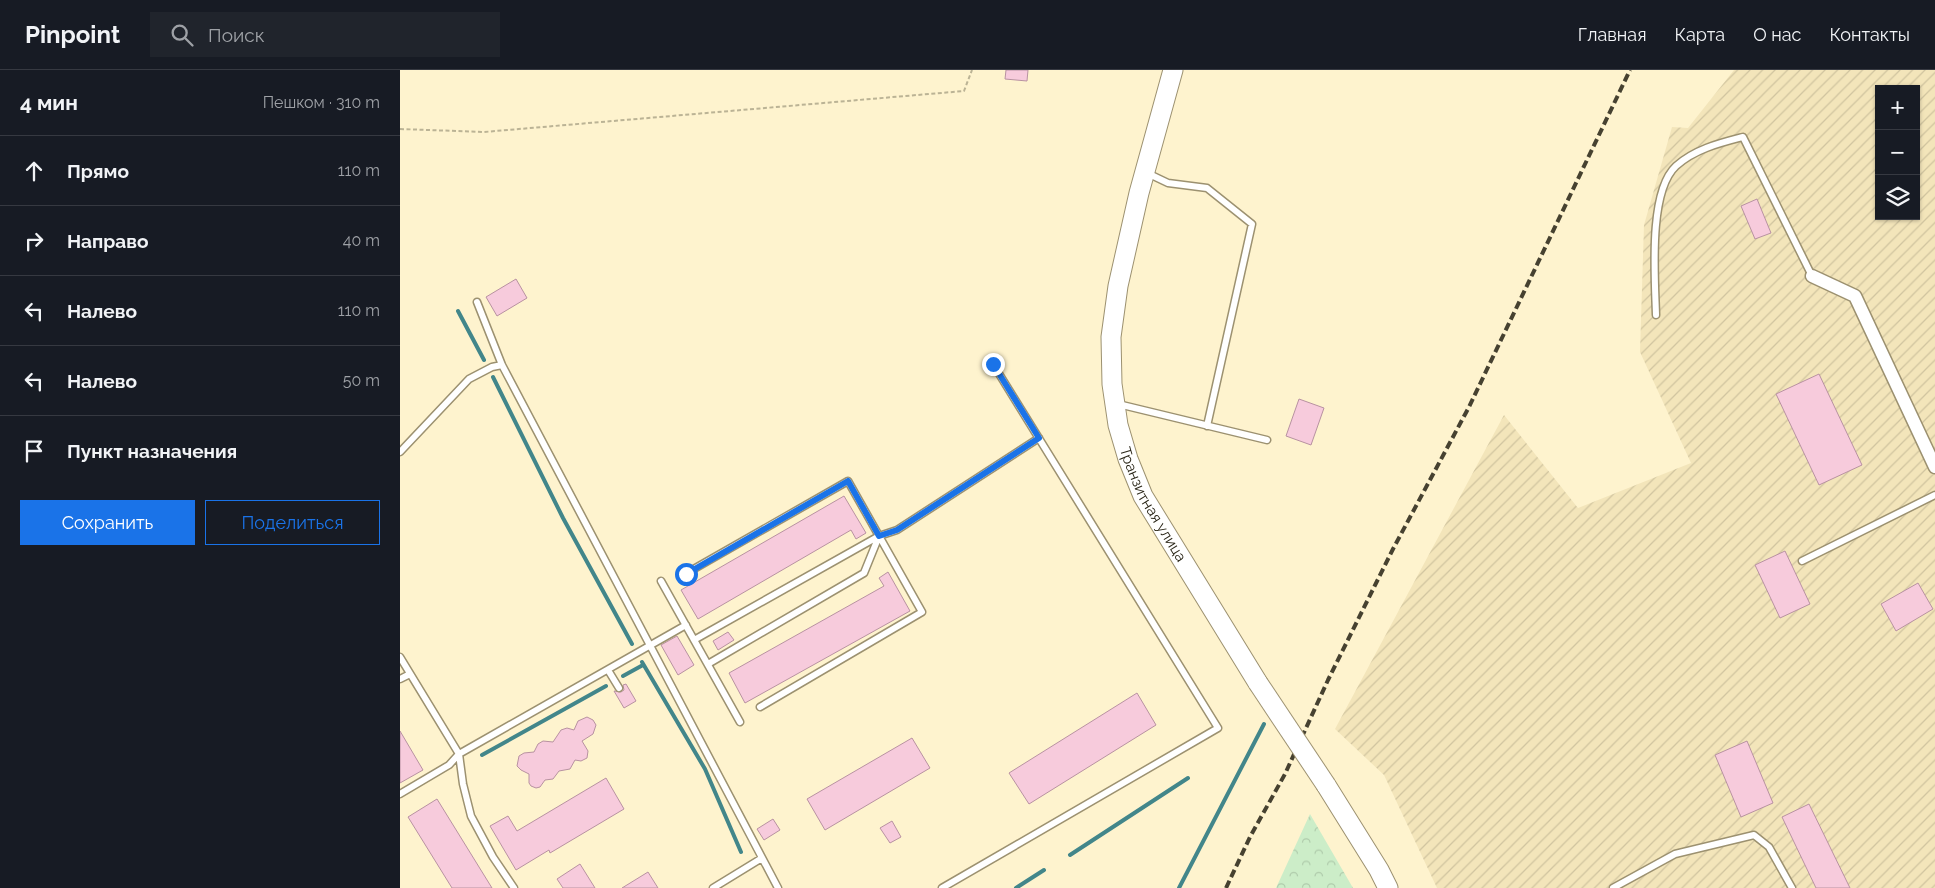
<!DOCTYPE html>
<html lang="ru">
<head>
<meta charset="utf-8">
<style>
	body { margin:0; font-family:Raleway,sans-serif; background:#20242c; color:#f1f3f6 }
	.controls { position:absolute; right:15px; top:15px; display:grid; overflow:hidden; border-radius:0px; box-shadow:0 1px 4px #0004 }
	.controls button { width:45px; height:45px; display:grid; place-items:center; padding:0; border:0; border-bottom:1px solid #363941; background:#171b24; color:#f1f3f6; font:25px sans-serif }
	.stop { position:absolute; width:15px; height:15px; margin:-11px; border:4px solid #1a73e8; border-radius:50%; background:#fff }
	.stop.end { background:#1a73e8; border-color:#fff; box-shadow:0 1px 5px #0008 }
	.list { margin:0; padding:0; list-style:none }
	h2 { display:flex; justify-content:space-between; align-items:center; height:65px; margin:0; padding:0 20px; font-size:21px }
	h2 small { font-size:16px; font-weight:400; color:#9ea1a6 }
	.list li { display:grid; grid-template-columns:32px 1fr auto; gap:15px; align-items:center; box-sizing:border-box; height:70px; padding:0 20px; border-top:1px solid #363941 }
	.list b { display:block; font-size:19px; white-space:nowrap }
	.list em { font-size:16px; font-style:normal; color:#9ea1a6 }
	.actions { display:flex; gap:10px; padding:15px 20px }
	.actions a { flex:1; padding:11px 0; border:1px solid #1a73e8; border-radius:0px; text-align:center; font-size:18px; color:#1a73e8 }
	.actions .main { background:#1a73e8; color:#fff }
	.icon { flex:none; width:28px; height:28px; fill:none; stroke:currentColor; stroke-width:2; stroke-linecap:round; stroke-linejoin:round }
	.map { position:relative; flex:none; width:1535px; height:818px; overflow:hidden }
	header { display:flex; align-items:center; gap:30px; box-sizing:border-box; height:70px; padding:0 25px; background:#171b24; border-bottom:1px solid #363941 }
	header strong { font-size:24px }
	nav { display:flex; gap:28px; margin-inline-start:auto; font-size:18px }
	.search { width:350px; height:45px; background:#20242c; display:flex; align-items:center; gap:12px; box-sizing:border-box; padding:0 18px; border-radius:0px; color:#9ea1a6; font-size:19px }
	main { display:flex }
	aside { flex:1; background:#171b24 }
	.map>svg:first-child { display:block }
	.industrial { fill:url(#industrial-furrows); fill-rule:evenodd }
	.forest { fill:url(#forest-crowns) }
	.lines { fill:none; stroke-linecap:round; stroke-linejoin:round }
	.stream { stroke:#42868a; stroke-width:4 }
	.building { fill:#f7cbdc; stroke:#b892a1 }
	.lane-casing { stroke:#9c9170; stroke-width:9 }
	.street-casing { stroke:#9c9170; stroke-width:15 }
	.secondary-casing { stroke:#9c9170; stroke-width:21 }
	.path { stroke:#bbb395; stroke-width:2; stroke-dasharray:4 2.5; stroke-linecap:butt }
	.lane { stroke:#fff; stroke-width:6 }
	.street { stroke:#fff; stroke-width:12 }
	.secondary { stroke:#fff; stroke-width:19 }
	.rail { stroke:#464130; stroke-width:4; stroke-dasharray:8 4; stroke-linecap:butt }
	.secondary-bridge-casing { stroke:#9c9170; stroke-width:21; stroke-linecap:butt }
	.secondary-bridge { stroke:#fff; stroke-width:19 }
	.route { stroke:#1a73e8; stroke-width:6 }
	.labels { text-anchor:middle; stroke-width:4.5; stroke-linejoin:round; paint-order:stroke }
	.street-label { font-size:15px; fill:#2b2719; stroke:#fef3ce }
</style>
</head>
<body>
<header>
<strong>Pinpoint</strong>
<div class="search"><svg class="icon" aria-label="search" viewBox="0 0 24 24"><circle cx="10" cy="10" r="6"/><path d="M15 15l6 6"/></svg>Поиск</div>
<nav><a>Главная</a><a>Карта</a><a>О нас</a><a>Контакты</a></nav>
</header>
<main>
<aside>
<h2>4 мин<small>Пешком · 310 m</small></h2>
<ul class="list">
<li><svg class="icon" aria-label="ahead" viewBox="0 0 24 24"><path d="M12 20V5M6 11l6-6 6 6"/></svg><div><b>Прямо</b></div><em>110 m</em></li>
<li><svg class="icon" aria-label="right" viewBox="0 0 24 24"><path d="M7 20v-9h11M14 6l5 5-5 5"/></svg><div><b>Направо</b></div><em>40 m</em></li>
<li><svg class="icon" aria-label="left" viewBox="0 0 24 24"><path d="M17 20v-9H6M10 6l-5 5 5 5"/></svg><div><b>Налево</b></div><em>110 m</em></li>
<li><svg class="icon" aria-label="left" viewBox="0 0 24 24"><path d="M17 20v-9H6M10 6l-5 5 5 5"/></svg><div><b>Налево</b></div><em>50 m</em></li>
<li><svg class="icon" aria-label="arrive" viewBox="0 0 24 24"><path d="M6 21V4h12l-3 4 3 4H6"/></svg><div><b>Пункт назначения</b></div></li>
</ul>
<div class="actions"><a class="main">Сохранить</a><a>Поделиться</a></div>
</aside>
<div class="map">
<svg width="1535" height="818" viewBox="0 0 1535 818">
	<defs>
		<pattern id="industrial-furrows" width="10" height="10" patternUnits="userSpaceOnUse" patternTransform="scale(1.25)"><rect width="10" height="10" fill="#f3e5ba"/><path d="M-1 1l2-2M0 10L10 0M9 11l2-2" fill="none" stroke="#d0c49f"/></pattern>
		<pattern id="forest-crowns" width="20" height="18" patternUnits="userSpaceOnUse" patternTransform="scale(1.25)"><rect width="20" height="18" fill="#ccedc8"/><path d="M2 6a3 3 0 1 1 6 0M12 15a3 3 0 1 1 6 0" fill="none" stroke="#afcbab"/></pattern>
	</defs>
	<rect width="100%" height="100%" fill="#fef3ce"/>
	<path class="industrial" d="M1334,0H1535V818H1037L984,705L935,659L1104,345L1178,438L1291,393L1240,282L1244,155L1272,57L1288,58ZM1479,19H1516V146H1479Z"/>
	<path class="forest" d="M910,744L953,818H876Z"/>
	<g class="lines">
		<path class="stream" d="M58,241L84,290
			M93,307L163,448L232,574
			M242,592L305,699L341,782
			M223,606L243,595
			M82,685L206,616
			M670,785L788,708
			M616,818L644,800
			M779,818L864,654"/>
	</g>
	<path class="building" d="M606,0H628L627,11L605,9Z
		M1357,129L1371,163L1355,169L1341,136Z
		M116,209L127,228L97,246L86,227Z
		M1419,304L1462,395L1419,415L1376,324Z
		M899,329L924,338L911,375L886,366Z
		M444,426L466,463L456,469L451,460L298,549L281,520Z
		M1385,481L1410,534L1380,548L1355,495Z
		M488,502L510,541L345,633L329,603L484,516L479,508Z
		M1518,513L1533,539L1496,561L1481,534Z
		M328,562L334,570L318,580L313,571Z
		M277,566L294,595L278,605L261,575Z
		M226,614L236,631L224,638L214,621L221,622L224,620L223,615Z
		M737,623L756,655L629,734L609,703Z
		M187,647L193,650L196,655L193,664L182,671L188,681L187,688L181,691L175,690L170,699L159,701L153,709L145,710L140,717L136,718L131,716L129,713V704L121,700L117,696L119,686L124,683L134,682L138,674L143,671L153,672L161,660L167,658L174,660L178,651Z
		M0,661L23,700L0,713Z
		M512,668L530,698L425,760L407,729Z
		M1347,671L1373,733L1341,747L1315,685Z
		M206,708L224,739L150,783L149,780L116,800L90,756L108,746L117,761Z
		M37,729L92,818H52L8,747Z
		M1409,734L1450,818H1416L1382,747Z
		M373,749L380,760L364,770L357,759Z
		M492,751L501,767L490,773L480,758Z
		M180,794L195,818H163L157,809Z
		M248,802L258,818H222Z"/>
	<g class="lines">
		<defs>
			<path id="lane" d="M747,103L768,113L807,118L852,154L807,356
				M77,232L102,295L378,818
				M1256,245C1255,208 1248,122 1276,96C1295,79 1320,73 1343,67L1412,206
				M718,334L867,370
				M0,382L69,309L92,297L102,295
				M1402,491L1535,425
				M285,504L448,411L522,542L360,637
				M261,511L340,652
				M294,570L479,466L497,460L639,368
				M0,587L59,684L63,714L71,746L93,787L114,818
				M308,594L464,503L479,466
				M208,600L219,618
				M0,609L10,604
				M0,724L49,695L59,684L286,555
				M313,818L362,788
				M542,818L818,658L593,294
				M1213,818L1275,784L1354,765L1369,777L1392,818"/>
			<path id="street" d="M1412,206L1455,226L1535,397"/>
			<g id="secondary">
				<path id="s1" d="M773,0L739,123L718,216L711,267L712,314L718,355L728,389L743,426L858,613"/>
				<path d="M926,715L979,800L988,818"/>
			</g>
		</defs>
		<use href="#lane" class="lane-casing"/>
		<use href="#street" class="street-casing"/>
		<use href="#secondary" class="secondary-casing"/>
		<path class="path" d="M0,59L84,62L564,21L572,0"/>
		<use href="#lane" class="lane"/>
		<use href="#street" class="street"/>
		<use href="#secondary" class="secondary"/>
		<path class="rail" d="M826,818L850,767L885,704L928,610L993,479L1069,337L1230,0"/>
		<defs>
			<path id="secondary-bridge" d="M858,613L926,715"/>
		</defs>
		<use href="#secondary-bridge" class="secondary-bridge-casing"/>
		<use href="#secondary-bridge" class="secondary-bridge"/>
	</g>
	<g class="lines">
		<path class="route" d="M286,504L448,411L479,466L497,460L639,368L593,294"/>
	</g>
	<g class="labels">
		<g class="street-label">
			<text dy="5" stroke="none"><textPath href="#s1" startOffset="450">Транзитная улица</textPath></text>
		</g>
	</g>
</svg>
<div class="controls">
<button>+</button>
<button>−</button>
<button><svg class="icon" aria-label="layers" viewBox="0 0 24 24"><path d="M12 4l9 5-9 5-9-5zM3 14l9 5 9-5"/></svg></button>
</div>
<div class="stop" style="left:286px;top:504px"></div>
<div class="stop end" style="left:593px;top:294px"></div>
</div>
</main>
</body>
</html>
